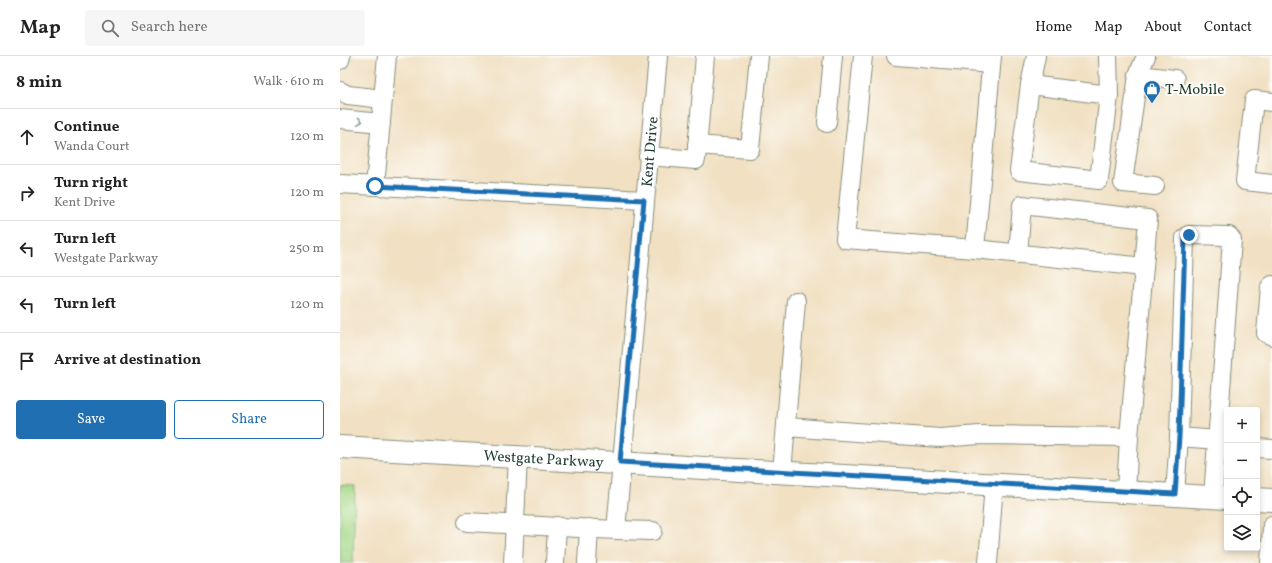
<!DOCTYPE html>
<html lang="en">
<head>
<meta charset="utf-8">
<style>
	body { margin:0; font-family:Vollkorn,serif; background:#f6f6f6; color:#222 }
	.controls { position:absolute; right:12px; bottom:12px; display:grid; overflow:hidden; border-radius:4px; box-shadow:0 2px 6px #0003 }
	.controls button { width:36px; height:36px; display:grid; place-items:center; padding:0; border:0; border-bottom:1px solid #e0e0e0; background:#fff; color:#222; font:20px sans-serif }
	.stop { position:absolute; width:12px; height:12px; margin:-9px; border:3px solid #1f6fb2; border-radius:50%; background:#fff }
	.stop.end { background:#1f6fb2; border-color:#fff; box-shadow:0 1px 4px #0008 }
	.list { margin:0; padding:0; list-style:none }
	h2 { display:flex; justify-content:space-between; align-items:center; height:52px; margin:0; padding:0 16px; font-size:17px }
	h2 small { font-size:13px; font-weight:400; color:#767676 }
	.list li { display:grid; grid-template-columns:26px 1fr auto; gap:12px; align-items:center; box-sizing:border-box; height:56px; padding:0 16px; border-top:1px solid #e0e0e0 }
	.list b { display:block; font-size:15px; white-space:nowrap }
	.list p { margin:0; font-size:13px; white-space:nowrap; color:#767676 }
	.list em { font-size:13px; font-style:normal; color:#767676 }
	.actions { display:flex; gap:8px; padding:12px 16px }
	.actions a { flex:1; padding:9px 0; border:1px solid #1f6fb2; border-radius:4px; text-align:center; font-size:14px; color:#1f6fb2 }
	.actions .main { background:#1f6fb2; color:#fff }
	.icon { flex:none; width:22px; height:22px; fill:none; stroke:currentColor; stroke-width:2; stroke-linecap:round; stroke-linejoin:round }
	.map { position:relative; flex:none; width:932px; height:507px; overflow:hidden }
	header { display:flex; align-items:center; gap:24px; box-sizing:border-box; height:56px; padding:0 20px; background:#fff; border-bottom:1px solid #e0e0e0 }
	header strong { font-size:19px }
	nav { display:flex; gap:22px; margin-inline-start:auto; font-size:14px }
	.search { width:280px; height:36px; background:#f6f6f6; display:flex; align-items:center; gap:10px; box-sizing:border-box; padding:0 14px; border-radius:4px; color:#767676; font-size:15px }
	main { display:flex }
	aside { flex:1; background:#fff }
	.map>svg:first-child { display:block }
	.green { fill:#a5d888; stroke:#628a5e }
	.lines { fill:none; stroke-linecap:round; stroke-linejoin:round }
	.minor-casing { stroke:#888e7b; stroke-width:20 }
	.major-casing { stroke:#888e7b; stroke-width:24 }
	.minor { stroke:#fff; stroke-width:18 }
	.major { stroke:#fff; stroke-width:22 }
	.oneway { stroke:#8f9e9a }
	.route { stroke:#1f6fb2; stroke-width:5 }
	.labels { text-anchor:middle; stroke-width:4; stroke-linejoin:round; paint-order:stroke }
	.poi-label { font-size:15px; fill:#1f3d34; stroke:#fdfcf7; text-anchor:start }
	.street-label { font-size:15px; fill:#1f3d34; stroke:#fdfcf7 }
</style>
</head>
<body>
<header>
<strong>Map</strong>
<div class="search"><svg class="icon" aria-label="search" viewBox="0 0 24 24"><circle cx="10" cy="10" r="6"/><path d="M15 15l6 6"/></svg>Search here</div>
<nav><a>Home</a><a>Map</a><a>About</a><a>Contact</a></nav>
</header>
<main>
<aside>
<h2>8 min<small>Walk · 610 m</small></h2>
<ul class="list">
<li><svg class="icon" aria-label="ahead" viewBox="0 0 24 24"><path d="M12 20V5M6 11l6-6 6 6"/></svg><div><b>Continue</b><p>Wanda Court</p></div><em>120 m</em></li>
<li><svg class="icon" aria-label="right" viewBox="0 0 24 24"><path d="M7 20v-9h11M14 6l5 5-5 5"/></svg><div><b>Turn right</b><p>Kent Drive</p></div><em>120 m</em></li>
<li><svg class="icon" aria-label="left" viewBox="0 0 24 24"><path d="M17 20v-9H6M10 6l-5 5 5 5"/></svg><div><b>Turn left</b><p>Westgate Parkway</p></div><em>250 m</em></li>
<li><svg class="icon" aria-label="left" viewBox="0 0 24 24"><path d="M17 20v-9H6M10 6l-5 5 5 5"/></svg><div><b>Turn left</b></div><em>120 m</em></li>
<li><svg class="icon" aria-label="arrive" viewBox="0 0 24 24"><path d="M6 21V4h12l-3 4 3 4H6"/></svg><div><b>Arrive at destination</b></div></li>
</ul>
<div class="actions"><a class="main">Save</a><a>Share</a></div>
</aside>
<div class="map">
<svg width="932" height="507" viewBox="0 0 932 507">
	<rect width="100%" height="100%" fill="#fdfcf7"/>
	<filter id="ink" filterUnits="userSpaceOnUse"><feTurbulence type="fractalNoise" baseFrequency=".025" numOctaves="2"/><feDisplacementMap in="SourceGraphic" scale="8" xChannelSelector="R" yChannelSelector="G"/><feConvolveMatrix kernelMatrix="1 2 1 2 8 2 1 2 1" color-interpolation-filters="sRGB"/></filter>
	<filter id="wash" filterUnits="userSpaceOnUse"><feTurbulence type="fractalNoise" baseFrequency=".012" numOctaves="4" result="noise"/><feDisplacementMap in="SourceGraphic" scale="16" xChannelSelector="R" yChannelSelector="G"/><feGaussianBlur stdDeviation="0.9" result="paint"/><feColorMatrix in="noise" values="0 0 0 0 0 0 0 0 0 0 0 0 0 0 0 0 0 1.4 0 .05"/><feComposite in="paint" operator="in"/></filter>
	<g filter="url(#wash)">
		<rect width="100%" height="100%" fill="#f1e0c2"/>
		<path class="green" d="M0,429L15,430L13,507H0Z"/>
	</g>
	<g filter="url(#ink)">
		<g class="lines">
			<defs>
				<g id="minor">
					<path d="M523,0L505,183L635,193"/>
					<path d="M556,0L651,8"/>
					<path d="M652,0L635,193L804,211L789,381L786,436"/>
					<path d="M696,0L690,29L679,115L759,124L769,39L768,0"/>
					<path d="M806,0L798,19L783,127L815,130"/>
					<path d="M0,4L1,0"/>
					<path d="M798,19L835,23"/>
					<path d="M690,29L769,39"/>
					<path d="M0,35L8,39L43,43"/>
					<path d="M932,46L914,44L905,125L932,128"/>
					<path d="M0,63L41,67"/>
					<path d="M487,67L493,0"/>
					<path d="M357,89L410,93L419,0"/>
					<path d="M308,100L356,104L365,0"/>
					<path d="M0,128L304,144"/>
					<path d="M35,130L47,0"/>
					<path d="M678,198L682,149L808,163L804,211"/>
					<path d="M932,229L930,231L926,277L932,280"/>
					<path d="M446,371L600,382L640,379L789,381"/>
					<path d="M839,381L878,384"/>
					<path d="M917,392L932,393"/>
					<path d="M442,417L456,245"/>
					<path d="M835,438L839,381L845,182L849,179L889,180L892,184L873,441"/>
					<path id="s1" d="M127,466L276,474L318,0"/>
					<path d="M276,474L313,475"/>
					<path d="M173,507L178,401"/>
					<path d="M215,507L217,470"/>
					<path d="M247,507L249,472"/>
					<path d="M648,507L654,428"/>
					<path d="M930,507L932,469"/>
				</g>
				<g id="major">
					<path id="s2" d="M0,391L887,442"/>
					<path d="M917,443L932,444"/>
				</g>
			</defs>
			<use href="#minor" class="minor-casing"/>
			<use href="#major" class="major-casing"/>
			<use href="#minor" class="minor"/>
			<use href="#major" class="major"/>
		</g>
		<defs><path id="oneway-chevron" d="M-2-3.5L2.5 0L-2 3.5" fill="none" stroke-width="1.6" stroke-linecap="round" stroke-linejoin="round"/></defs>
		<use class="oneway" href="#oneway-chevron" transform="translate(20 65) rotate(5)"/>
	</g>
	<g class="lines" filter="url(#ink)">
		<path class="route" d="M35,130L304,144L280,406L835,438L839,381L845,182L849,179"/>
	</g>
	<defs>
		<symbol id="shop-pin" viewBox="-11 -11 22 30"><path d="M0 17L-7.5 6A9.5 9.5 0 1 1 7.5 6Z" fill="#1f6fb2" stroke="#fdfcf7"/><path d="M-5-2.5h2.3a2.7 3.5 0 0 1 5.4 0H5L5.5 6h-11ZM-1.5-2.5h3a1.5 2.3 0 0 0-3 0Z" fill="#fff"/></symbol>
	</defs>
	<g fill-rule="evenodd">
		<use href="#shop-pin" x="802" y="23" width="20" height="27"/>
	</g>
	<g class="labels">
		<g class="poi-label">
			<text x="825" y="38">T-Mobile</text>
		</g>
		<g class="street-label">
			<text dy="5" stroke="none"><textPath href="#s1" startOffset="529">Kent Drive</textPath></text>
			<text dy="5" stroke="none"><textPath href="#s2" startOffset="204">Westgate Parkway</textPath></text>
		</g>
	</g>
</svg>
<div class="controls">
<button>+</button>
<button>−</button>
<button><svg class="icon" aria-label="locate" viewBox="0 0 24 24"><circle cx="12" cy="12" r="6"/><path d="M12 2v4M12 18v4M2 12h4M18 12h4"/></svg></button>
<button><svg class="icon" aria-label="layers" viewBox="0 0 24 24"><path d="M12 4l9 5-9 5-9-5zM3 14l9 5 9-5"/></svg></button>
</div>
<div class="stop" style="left:35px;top:130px"></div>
<div class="stop end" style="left:849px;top:179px"></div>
</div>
</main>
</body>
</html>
